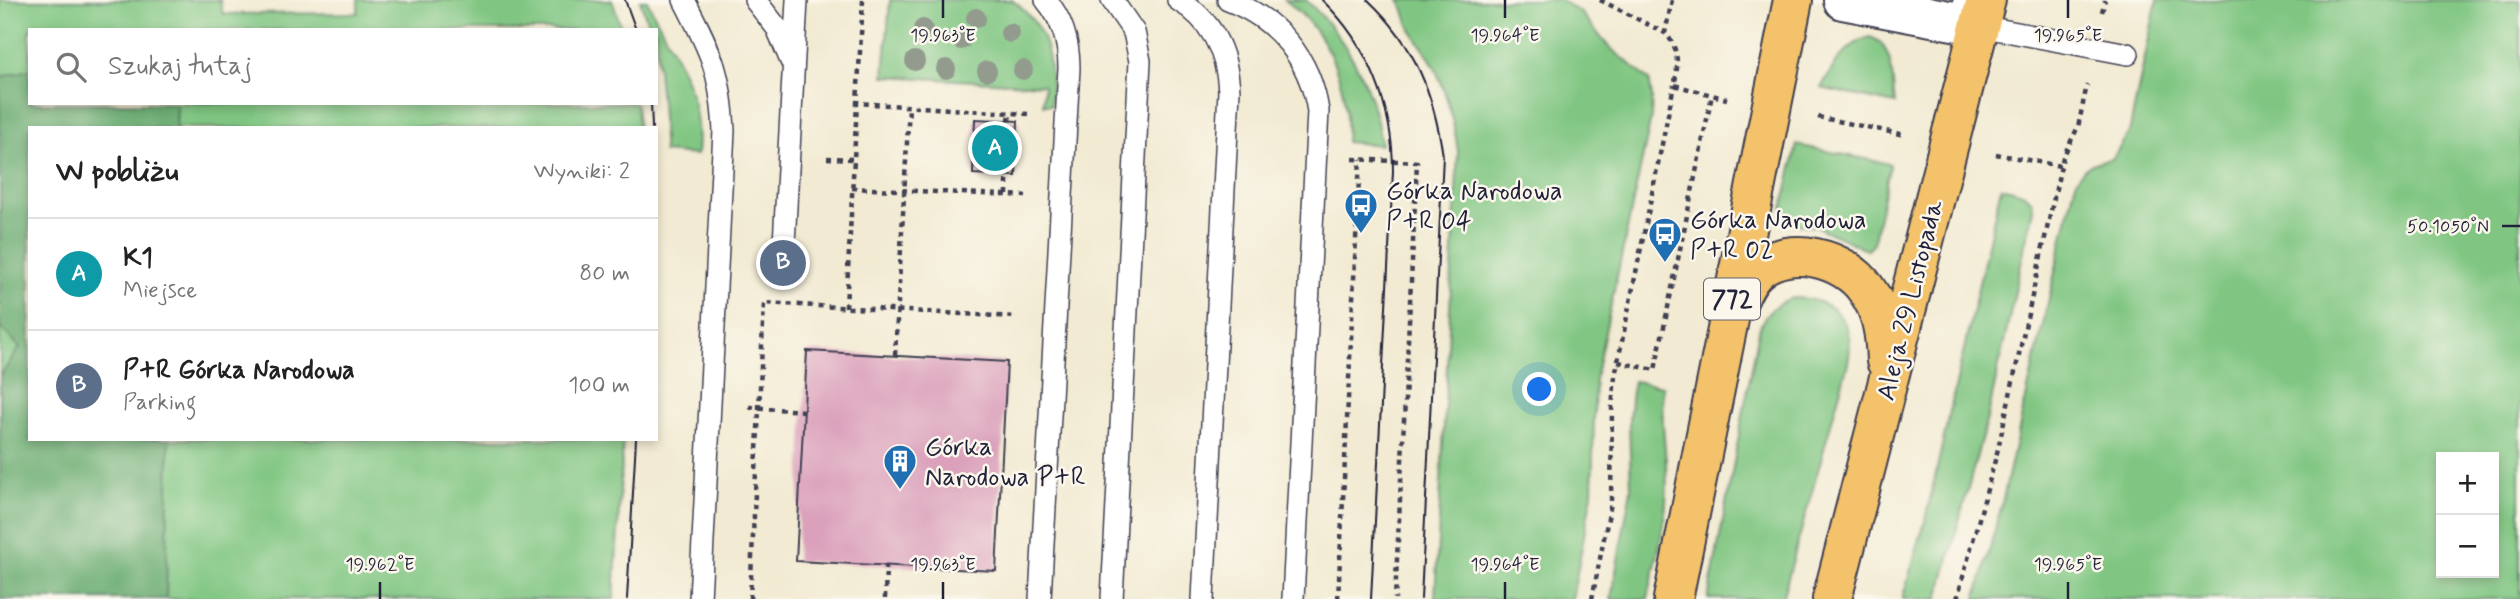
<!DOCTYPE html>
<html lang="pl">
<head>
<meta charset="utf-8">
<style>
	body { margin:0; font-family:Mynerve,sans-serif; background:#f6f6f6; color:#222 }
	.controls { position:absolute; right:21px; bottom:21px; display:grid; overflow:hidden; border-radius:0px; box-shadow:0 4px 10px #0003 }
	.controls button { width:63px; height:63px; display:grid; place-items:center; padding:0; border:0; border-bottom:2px solid #e0e0e0; background:#fff; color:#222; font:35px sans-serif }
	.you { position:absolute; left:1540px; top:390px; width:24px; height:24px; margin:-18px; border:5px solid #fff; border-radius:50%; background:#1a73e8; box-shadow:0 0 0 10px #1a73e833 }
	.badge { display:grid; place-items:center; width:46px; height:46px; border-radius:50%; background:#1f6fb2; color:#fff; font-size:23px; font-weight:700 }
	.pin { position:absolute; translate:-50% -50%; border:4px solid #fff; box-shadow:0 2px 7px #0006 }
	.list { margin:0; padding:0; list-style:none }
	h2 { display:flex; justify-content:space-between; align-items:center; height:91px; margin:0; padding:0 28px; font-size:30px }
	h2 small { font-size:23px; font-weight:400; color:#767676 }
	.list li { display:grid; grid-template-columns:46px 1fr auto; gap:21px; align-items:center; box-sizing:border-box; height:112px; padding:0 28px; border-top:2px solid #e0e0e0 }
	.list b { display:block; font-size:26px; white-space:nowrap }
	.list p { margin:0; font-size:23px; white-space:nowrap; color:#767676 }
	.list em { font-size:23px; font-style:normal; color:#767676 }
	.icon { flex:none; width:38px; height:38px; fill:none; stroke:currentColor; stroke-width:2; stroke-linecap:round; stroke-linejoin:round }
	.map { position:relative; flex:none; width:2520px; height:599px; overflow:hidden }
	.search { position:absolute; background:#fff; box-shadow:0 4px 10px #0003; left:28px; top:28px; width:630px; height:77px; display:flex; align-items:center; gap:18px; box-sizing:border-box; padding:0 24px; border-radius:0px; color:#767676; font-size:26px }
	.panel { position:absolute; background:#fff; box-shadow:0 4px 10px #0003; left:28px; top:126px; width:630px; height:315px; border-radius:0px }
	.map>svg:first-child { display:block }
	.green { fill:#80c682; stroke:#51745e; stroke-width:2; fill-rule:evenodd }
	.forest { fill:#68ab70; stroke:#456656; stroke-width:2 }
	.building { fill:#dba1bc }
	.lines { fill:none; stroke-linecap:round; stroke-linejoin:round }
	.lane-casing { stroke:#414052; stroke-width:24 }
	.street-casing { stroke:#414052; stroke-width:42 }
	.primary-casing { stroke:#414052; stroke-width:42 }
	.path { stroke:#414052; stroke-width:4.5; stroke-dasharray:5 5; stroke-linecap:butt }
	.lane { stroke:#fff; stroke-width:21 }
	.street { stroke:#fff; stroke-width:38 }
	.primary { stroke:#f3c26a; stroke-width:38 }
	.tram { stroke:#22223b; stroke-width:2 }
	.tree { fill:#929b8d }
	.ticks { fill:none; stroke:#22223b; stroke-width:2.5 }
	.labels { text-anchor:middle; stroke-width:5; stroke-linejoin:round; paint-order:stroke }
	.shield { fill:#fbf7ec; stroke:#636270; stroke-width:2 }
	.shield-label { font-size:24px; font-weight:bold; fill:#22223b }
	.poi-label { font-size:26px; fill:#22223b; stroke:#fbf7ec; text-anchor:start }
	.street-label { font-size:26px; fill:#22223b; stroke:#fbf7ec }
	.ticks-label { font-size:18px; text-anchor:middle; fill:#22223b; stroke:#fbf7ec; stroke-width:5; stroke-linejoin:round; paint-order:stroke }
</style>
</head>
<body>
<div class="map">
<svg width="2520" height="599" viewBox="0 0 2520 599">
	<rect width="100%" height="100%" fill="#fbf7ec"/>
	<filter id="ink" filterUnits="userSpaceOnUse"><feTurbulence type="fractalNoise" baseFrequency=".0143" numOctaves="2"/><feDisplacementMap in="SourceGraphic" scale="14" xChannelSelector="R" yChannelSelector="G"/><feConvolveMatrix kernelMatrix="1 2 1 2 8 2 1 2 1" color-interpolation-filters="sRGB"/></filter>
	<filter id="wash" filterUnits="userSpaceOnUse"><feTurbulence type="fractalNoise" baseFrequency=".00686" numOctaves="4" result="noise"/><feDisplacementMap in="SourceGraphic" scale="28" xChannelSelector="R" yChannelSelector="G"/><feGaussianBlur stdDeviation="1.57" result="paint"/><feColorMatrix in="noise" values="0 0 0 0 0 0 0 0 0 0 0 0 0 0 0 0 0 1.4 0 .05"/><feComposite in="paint" operator="in"/></filter>
	<g filter="url(#wash)">
		<rect width="100%" height="100%" fill="#f2ead2"/>
		<path class="green" d="M0,0H220L223,14L358,13V0H612L622,30H30V70L0,77Z
			M640,0H647C673,54 703,92 697,155L663,152C664,111 656,71 656,30H650Z
			M890,0H1012C1050,28 1052,62 1051,105H1043L1044,85L884,76Z
			M1285,0H1306C1348,40 1374,87 1381,145L1346,142C1350,87 1330,34 1285,0Z
			M1399,0H1560L1581,13L1608,46L1649,80L1652,96L1651,118L1595,379L1592,494L1572,599H1435L1458,152C1454,121 1446,89 1432,62C1425,49 1414,38 1409,25C1405,16 1405,9 1399,0Z
			M2157,0H2520V599H1976L2001,507L2075,185C2081,167 2093,161 2112,159L2129,133ZM2441,457H2494V573H2441Z
			M1870,37C1895,45 1892,82 1895,104L1821,88C1832,68 1846,43 1870,37Z
			M177,103H636L638,128H176Z
			M1797,145L1890,164L1873,245L1868,250L1817,227L1783,222L1781,216Z
			M2001,187C2015,191 2033,192 2033,209L1989,411L1938,599H1902L1924,525Z
			M1793,298C1835,298 1856,322 1848,363L1782,599H1708L1759,330C1765,311 1775,304 1793,298Z
			M0,327L20,347L0,377Z
			M1633,381L1663,386C1659,425 1670,463 1666,502C1664,534 1654,567 1648,599H1611L1631,489L1629,420Z
			M169,439H623L614,599H166Z"/>
		<path class="forest" d="M30,70V103H177L176,128H30V439H169L166,599H0V377L20,347L0,327V77Z"/>
		<g id="blocks">
			<path class="building" d="M975,119L1018,121L1016,176L973,174Z
				M807,351L1007,362L996,571L796,561Z"/>
		</g>
	</g>
	<g filter="url(#ink)">
		<use href="#blocks" fill-opacity="0" stroke="#414052" stroke-width="2"/>
		<g class="lines">
			<defs>
				<path id="lane" d="M684,0C711,52 721,72 724,131L700,599
					M755,0L777,28L791,61
					M1112,0L1134,32L1140,61L1112,599
					M1178,0C1212,20 1227,52 1229,91L1203,599
					M1228,0C1278,19 1310,59 1318,111L1293,599
					M1964,0L1980,26L2128,54
					M783,263L797,0
					M1040,599L1069,68C1069,42 1063,20 1046,0"/>
				<path id="street" d="M1843,0L1980,26"/>
				<path id="primary" d="M1736,306C1741,293 1747,278 1759,269C1789,244 1845,258 1866,289C1882,310 1885,335 1886,361
					M1673,599L1793,0
					M1832,599L1986,0"/>
			</defs>
			<use href="#lane" class="lane-casing"/>
			<use href="#street" class="street-casing"/>
			<use href="#primary" class="primary-casing"/>
			<path class="path" d="M863,0L857,103L1028,114
				M1600,0L1665,33
				M1672,0L1665,33C1679,47 1679,67 1674,85L1727,99
				M2102,12L2105,0
				M1818,117L1905,135
				M1009,121L1010,112
				M1996,154L2060,166
				M827,158L854,159L857,103
				M1353,159L1417,162L1395,599
				M852,188L1026,196
				M1007,195V176
				M846,307L854,159
				M895,355L909,107
				M1618,362L1655,370L1712,95
				M749,407L804,411
				M750,599L764,303L1016,317
				M885,599L886,565
				M1338,599L1360,159
				M1592,599L1611,503L1612,407L1615,376L1674,85
				M1957,599L1997,453L2063,157L2078,127L2087,85"/>
			<use href="#lane" class="lane"/>
			<use href="#street" class="street"/>
			<use href="#primary" class="primary"/>
			<path class="tram" d="M625,0L636,30
				M1322,0C1369,45 1393,107 1393,171L1371,599
				M1368,0C1415,44 1434,94 1443,156L1421,599
				M651,103L652,128
				M627,599L636,439"/>
		</g>
		<g class="tree">
			<circle cx="976" cy="18" r="10"/>
			<circle cx="923" cy="29" r="10"/>
			<circle cx="1010" cy="33" r="10"/>
			<circle cx="961" cy="40" r="10"/>
			<circle cx="915" cy="61" r="10"/>
			<circle cx="946" cy="69" r="10"/>
			<circle cx="1023" cy="70" r="10"/>
			<circle cx="987" cy="71" r="10"/>
		</g>
	</g>
	<path class="ticks" d="M943,0V18M1505,0V18M2068,0V18M2502,226H2520M380,582V599M943,582V599M1505,582V599M2068,582V599"/>
	<defs>
		<symbol id="bus-pin" viewBox="-11 -11 22 30"><path d="M0 17L-7.5 6A9.5 9.5 0 1 1 7.5 6Z" fill="#1f6fb2" stroke="#fbf7ec"/><path d="M-5-6H5V4H4V6H2V4H-2V6H-4V4H-5ZM-3.5-4V0h7V-4ZM-3.5 1.2v1.5H-2V1.2ZM2 1.2v1.5H3.5V1.2Z" fill="#fff"/></symbol>
		<symbol id="building-pin" viewBox="-11 -11 22 30"><path d="M0 17L-7.5 6A9.5 9.5 0 1 1 7.5 6Z" fill="#1f6fb2" stroke="#fbf7ec"/><path d="M-4-6H4V6H1V3H-1V6H-4ZM-2.5-4.3h1.7v1.8h-1.7ZM.8-4.3h1.7v1.8H.8ZM-2.5-1h1.7V.8h-1.7ZM.8-1h1.7V.8H.8Z" fill="#fff"/></symbol>
	</defs>
	<g fill-rule="evenodd">
		<use href="#bus-pin" x="1342" y="186" width="38" height="52"/>
		<use href="#bus-pin" x="1646" y="215" width="38" height="52"/>
		<use href="#building-pin" x="881" y="442" width="38" height="52"/>
	</g>
	<g class="labels">
		<rect class="shield" x="1704" y="278.5" width="56" height="41" rx="5"/>
		<g class="shield-label">
			<text x="1732" y="307">772</text>
		</g>
		<g class="poi-label">
			<text x="1386" y="199">Górka Narodowa<tspan x="1386" dy="30">P+R 04</tspan></text>
			<text x="1690" y="228">Górka Narodowa<tspan x="1690" dy="30">P+R 02</tspan></text>
			<text x="925" y="455">Górka<tspan x="925" dy="30">Narodowa P+R</tspan></text>
		</g>
		<g class="street-label">
			<text transform="translate(1909 300) rotate(-76)" y="9">Aleja 29 Listopada</text>
		</g>
	</g>
	<g class="ticks-label">
		<text x="943" y="41">19.963°E</text>
		<text x="1505" y="41">19.964°E</text>
		<text x="2068" y="41">19.965°E</text>
		<text x="2448" y="232">50.1050°N</text>
		<text x="380" y="570">19.962°E</text>
		<text x="943" y="570">19.963°E</text>
		<text x="1505" y="570">19.964°E</text>
		<text x="2068" y="570">19.965°E</text>
	</g>
</svg>
<div class="controls">
<button>+</button>
<button>−</button>
</div>
<div class="you"></div>
<div class="pin badge" style="left:995px;top:148px;background:#0f9aa8">A</div>
<div class="pin badge" style="left:783px;top:263px;background:#5c6f8a">B</div>
<div class="search"><svg class="icon" aria-label="search" viewBox="0 0 24 24"><circle cx="10" cy="10" r="6"/><path d="M15 15l6 6"/></svg>Szukaj tutaj</div>
<section class="panel">
<h2>W pobliżu<small>Wyniki: 2</small></h2>
<ul class="list">
<li><span class="badge" style="background:#0f9aa8">A</span><div><b>K1</b><p>Miejsce</p></div><em>80 m</em></li>
<li><span class="badge" style="background:#5c6f8a">B</span><div><b>P+R Górka Narodowa</b><p>Parking</p></div><em>100 m</em></li>
</ul>
</section>
</div>
</body>
</html>
